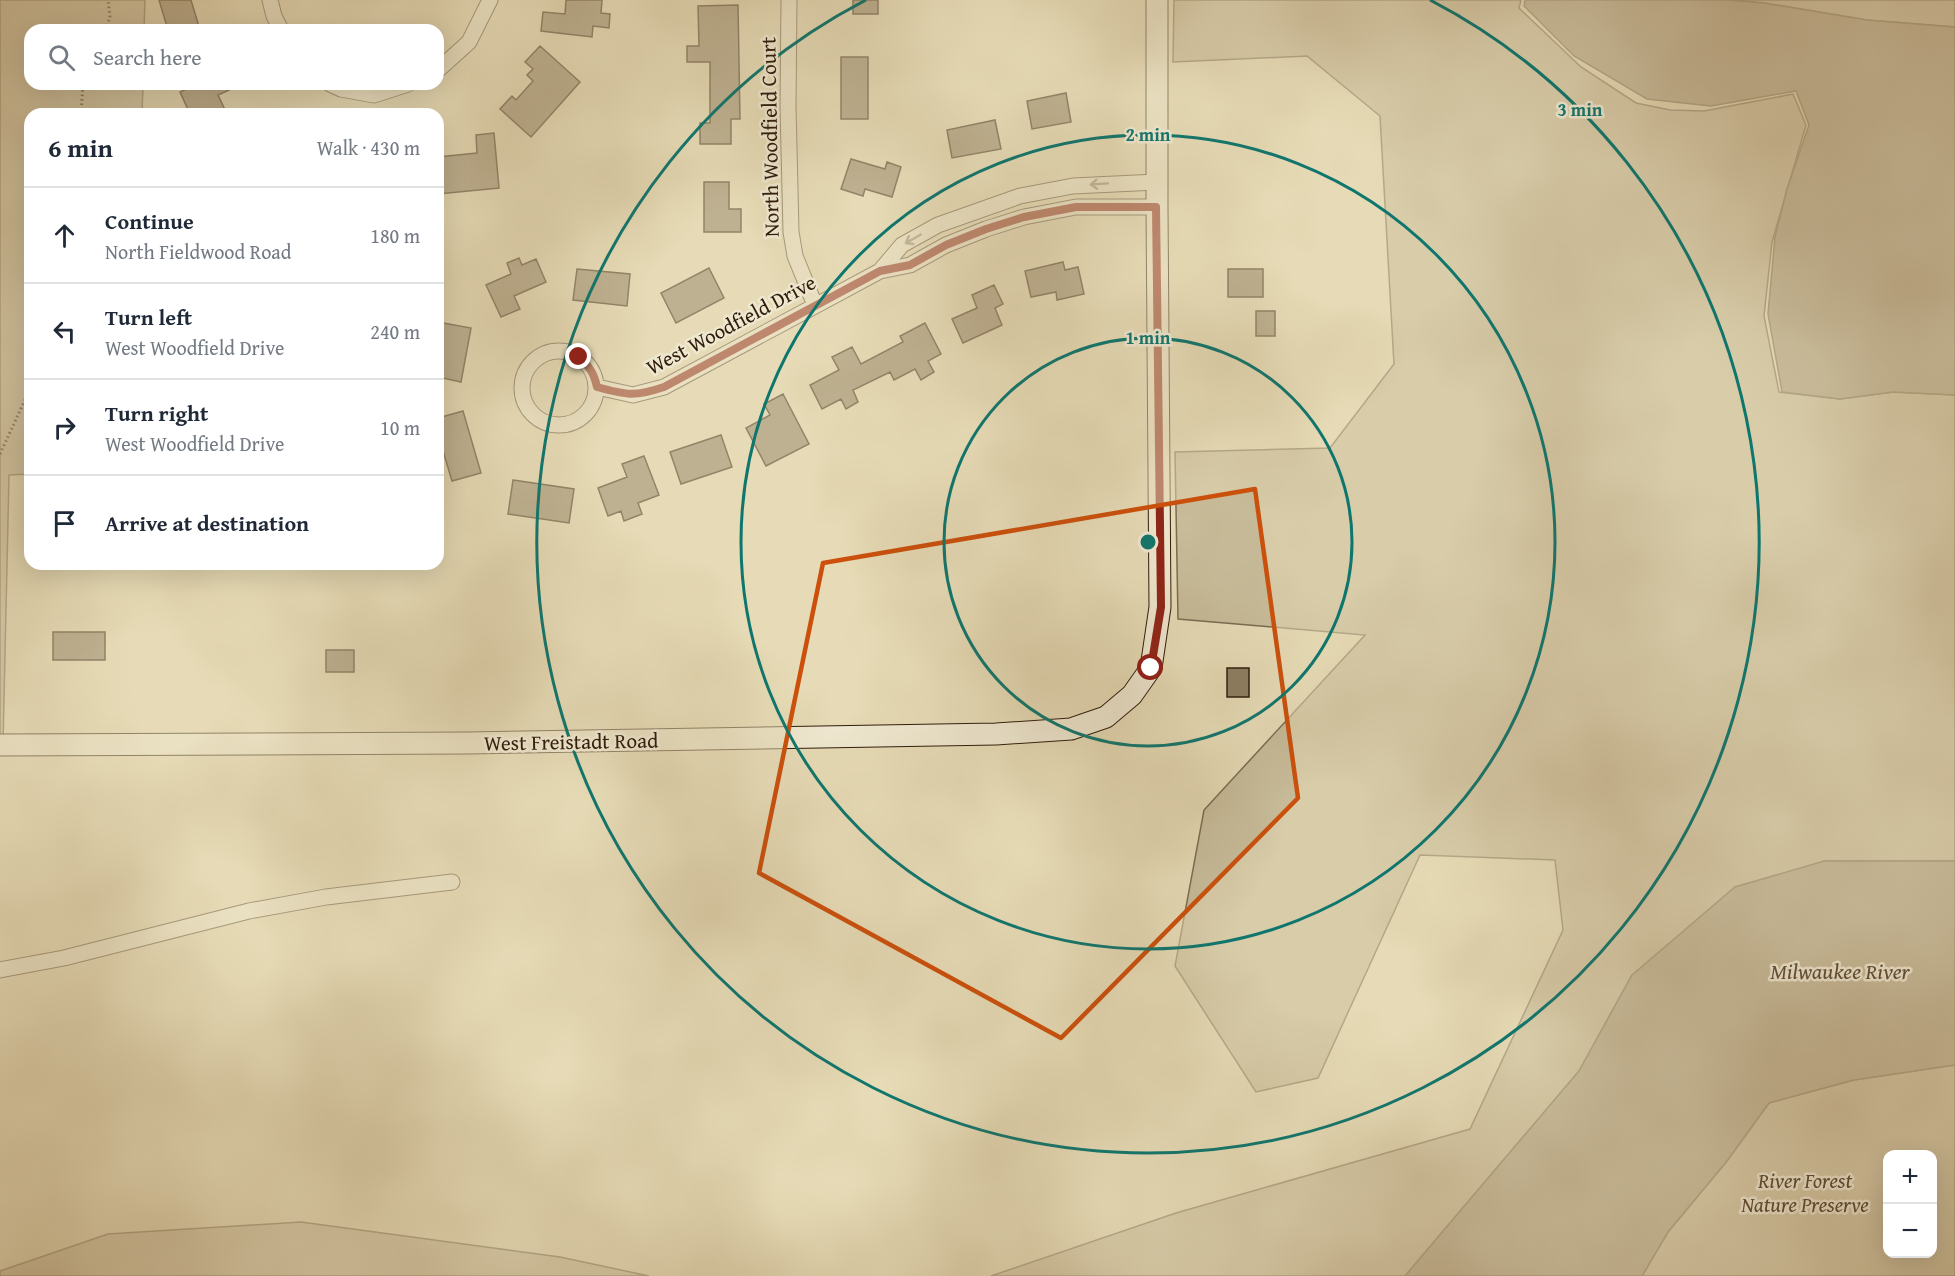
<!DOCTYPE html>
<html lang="en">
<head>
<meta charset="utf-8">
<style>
	body { margin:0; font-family:"Gentium Book Plus",serif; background:#f2f2f3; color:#1f2937 }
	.controls { position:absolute; right:18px; bottom:18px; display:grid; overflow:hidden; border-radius:12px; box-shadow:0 6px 24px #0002 }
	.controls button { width:54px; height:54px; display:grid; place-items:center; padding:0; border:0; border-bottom:2px solid #e0e1e3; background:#fff; color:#1f2937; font:30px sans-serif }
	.stop { position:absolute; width:18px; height:18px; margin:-14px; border:4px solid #8f2418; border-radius:50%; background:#fff }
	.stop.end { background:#8f2418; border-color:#fff; box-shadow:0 2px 6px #0008 }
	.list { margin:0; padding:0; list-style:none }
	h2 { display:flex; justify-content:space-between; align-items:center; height:78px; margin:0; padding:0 24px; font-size:26px }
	h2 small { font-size:20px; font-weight:400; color:#747a83 }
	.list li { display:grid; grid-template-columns:39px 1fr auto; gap:18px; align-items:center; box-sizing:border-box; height:96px; padding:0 24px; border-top:2px solid #e0e1e3 }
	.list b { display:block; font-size:22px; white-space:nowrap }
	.list p { margin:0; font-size:20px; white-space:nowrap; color:#747a83 }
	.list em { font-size:20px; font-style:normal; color:#747a83 }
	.icon { flex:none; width:33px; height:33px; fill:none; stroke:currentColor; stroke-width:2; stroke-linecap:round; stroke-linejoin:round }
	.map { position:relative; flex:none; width:1955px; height:1276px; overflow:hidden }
	.search { position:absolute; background:#fff; box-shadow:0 6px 24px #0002; left:24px; top:24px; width:420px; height:66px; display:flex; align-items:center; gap:15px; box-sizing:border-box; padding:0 21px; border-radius:18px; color:#747a83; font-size:22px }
	.panel { position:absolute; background:#fff; box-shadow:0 6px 24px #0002; left:24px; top:108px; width:420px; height:462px; border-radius:18px }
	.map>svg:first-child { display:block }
	.green { fill:#c7bb99; stroke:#7b6c52; stroke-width:1.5; fill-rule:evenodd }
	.water { fill:#a89a7c; stroke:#78684f; stroke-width:1.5 }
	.building { fill:#8e7f64; stroke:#2f1c0b; stroke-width:1.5 }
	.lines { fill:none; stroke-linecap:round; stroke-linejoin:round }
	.street-casing { stroke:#5d4c36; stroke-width:17 }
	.secondary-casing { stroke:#2f1c0b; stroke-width:23 }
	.path { stroke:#2f1c0b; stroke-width:3; stroke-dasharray:1.5 3; stroke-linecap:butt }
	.street { stroke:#efe8d0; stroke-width:15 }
	.secondary { stroke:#efe8d0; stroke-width:21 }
	.oneway { stroke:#998c77 }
	.route { stroke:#8f2418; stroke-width:8 }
	.marked { fill:none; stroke:#cc500c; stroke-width:4.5; stroke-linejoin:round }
	.ring { fill:none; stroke:#0f766e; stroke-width:3 }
	.labels { text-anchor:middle; stroke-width:5; stroke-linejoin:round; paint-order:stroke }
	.street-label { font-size:21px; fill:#2f1c0b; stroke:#efe8d0 }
	.park-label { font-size:21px; font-style:italic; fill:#5d4c36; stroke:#efe8d0 }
	.water-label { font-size:22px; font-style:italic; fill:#5f4e38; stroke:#efe8d0 }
	.centre { fill:#0f766e; stroke:#efe8d0; stroke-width:3 }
	.ring-label { font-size:18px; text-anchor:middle; font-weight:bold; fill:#0f766e; stroke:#efe8d0; stroke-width:5; stroke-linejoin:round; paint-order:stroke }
</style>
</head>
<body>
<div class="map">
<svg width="1955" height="1276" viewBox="0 0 1955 1276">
	<rect width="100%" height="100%" fill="#e6dbb6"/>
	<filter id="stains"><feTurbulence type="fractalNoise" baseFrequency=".00333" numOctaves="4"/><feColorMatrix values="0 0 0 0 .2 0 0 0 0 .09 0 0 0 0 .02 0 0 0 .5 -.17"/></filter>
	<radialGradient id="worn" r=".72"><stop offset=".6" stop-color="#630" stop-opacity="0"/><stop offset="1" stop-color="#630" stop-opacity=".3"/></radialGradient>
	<path class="green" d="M0,0H145L144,30H30V84H143L142,114H30V474L9,475L3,745H0Z
		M1174,0H1521L1519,8L1581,67L1636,103L1670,110L1704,111L1793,94L1806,125L1772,242L1764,316L1779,392L1840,399L1893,392L1955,395V861H1824L1632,975L1579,1071L1405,1276H991L1176,1213L1470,1129L1563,930L1555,860L1420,855L1318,1078L1256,1092L1175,966L1204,810L1365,635L1178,619L1175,452L1330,448L1394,364L1380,116L1307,56L1173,62Z
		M1727,0H1955V27L1867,20L1764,3Z
		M1955,1065V1276H1642L1668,1232L1727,1161L1769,1103L1854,1080ZM1888,1154H1932V1254H1888Z
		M301,1222L560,1257L649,1276H0V1271L108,1234Z"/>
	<path class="water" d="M1525,0H1727L1764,3L1867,20L1955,27V395L1893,392L1840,399L1782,392L1768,314L1775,237L1787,189L1809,125L1796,91L1711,106L1647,99L1574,56L1524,6Z
		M1824,861H1955V1065L1854,1080L1769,1103L1727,1161L1668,1232L1642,1276H1405L1579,1071L1632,975L1735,887Z"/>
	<path class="building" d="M159,0H191L200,30H168Z
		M566,0H602L601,13L610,14L609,28L593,26L592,37L541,31L543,12L565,14Z
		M853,0H878V14H853Z
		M738,5L740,119H731V144H700V123H710V62H687V46H699L698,6Z
		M540,46L580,82L531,137L500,109L512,96L516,100L533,81L527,75L533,69L525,62Z
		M841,57H868V119H841Z
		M197,84H242L218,95L227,114H190L180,92Z
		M1066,93L1071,122L1032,129L1027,101Z
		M995,120L1001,149L952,158L947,130Z
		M494,133L499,188L438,194V157L477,153L476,135Z
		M851,159L885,169L887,162L901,167L892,197L865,189L863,196L841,189Z
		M704,182H729V209H741V232H704Z
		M519,258L522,265L536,259L546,282L514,296L520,309L501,317L486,285L511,274L507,263Z
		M1063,262L1065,270L1078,267L1084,294L1057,300L1056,292L1031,297L1025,271Z
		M709,268L724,298L676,323L661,293Z
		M577,269L630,274L627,306L573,300Z
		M1228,269H1263V297H1228Z
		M994,285L1003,304L995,308L1002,325L963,343L952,319L977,308L972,295Z
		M1256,311H1275V336H1256Z
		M438,322L471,328L461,382L438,377Z
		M925,323L941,354L928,361L934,372L921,380L915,369L894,380L890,372L853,390L858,402L846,409L841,399L822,409L810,385L839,370L832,357L852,347L861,364L903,342L900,336Z
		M783,394L809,444L766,466L746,428L770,415L764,404Z
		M463,411L481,473L452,481L438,434V418Z
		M721,435L732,467L681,484L670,452Z
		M644,456L659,495L638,503L642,514L624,521L621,511L608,516L598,488L627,477L622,464Z
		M513,480L574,489L569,523L508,514Z
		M53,632H105V660H53Z
		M326,650H354V672H326Z
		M1227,668H1249V697H1227Z"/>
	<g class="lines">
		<defs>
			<path id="street" d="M270,0L274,16L281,30
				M789,0L788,106L791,232L795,256L815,305
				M438,70L469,42L490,0
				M330,84L341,89L374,95L408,84
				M880,271L902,245L938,225L1020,196L1073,186L1157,182
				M522 388a37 37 0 1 1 74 0a37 37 0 1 1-74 0Z
				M597,387L633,395L664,387L880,271L910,265L946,245L986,229L1024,217L1076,207H1157
				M0,970L64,958L249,911L326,897L452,882"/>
			<path id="secondary" d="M0,745L468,743L996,734L1071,729L1106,717L1132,695L1151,668L1160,607L1157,207V0"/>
		</defs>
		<use href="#street" class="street-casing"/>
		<use href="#secondary" class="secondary-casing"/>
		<path class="path" d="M106,30L110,17L108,0
			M81,114L83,84
			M0,454L30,389"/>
		<use href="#street" class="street"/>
		<use href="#secondary" class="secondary"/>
	</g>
	<defs><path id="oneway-shaft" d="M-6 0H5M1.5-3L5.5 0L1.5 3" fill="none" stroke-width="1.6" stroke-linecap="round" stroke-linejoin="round" transform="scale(1.5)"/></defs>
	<g class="oneway">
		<use href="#oneway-shaft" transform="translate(1099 184) rotate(176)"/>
		<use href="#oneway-shaft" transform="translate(913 239) rotate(150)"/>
	</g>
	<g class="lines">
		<path class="route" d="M579,357C589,366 594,373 597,387C626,395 635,397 664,387L880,271L910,265L946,245L986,229L1024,217L1076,207H1156L1161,607L1151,668"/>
	</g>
	<path d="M0 0H1955V1276H0ZM1255,489L1298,798L1061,1038L759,873L823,563Z" fill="#e6dbb6" fill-opacity=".55" fill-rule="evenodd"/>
	<path class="marked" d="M1255,489L1298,798L1061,1038L759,873L823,563Z"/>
	<g class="ring">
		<circle cx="1148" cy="542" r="204"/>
		<circle cx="1148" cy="542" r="407"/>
		<path d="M1430 0A611 611 0 1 1 866 0"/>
	</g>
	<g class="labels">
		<g class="street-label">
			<text transform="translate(770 137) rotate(-91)" y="7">North Woodfield Court</text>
			<text transform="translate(731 325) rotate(-28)" y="7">West Woodfield Drive</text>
			<text transform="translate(571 742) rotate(-1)" y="7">West Freistadt Road</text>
		</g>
		<g class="park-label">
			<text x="1805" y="1188">River Forest<tspan x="1805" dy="24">Nature Preserve</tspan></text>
		</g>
		<g class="water-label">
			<text x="1840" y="979">Milwaukee River</text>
		</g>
	</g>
	<circle cx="1148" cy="542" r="9" class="centre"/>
	<g class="ring-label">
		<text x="1580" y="116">3 min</text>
		<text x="1148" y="141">2 min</text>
		<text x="1148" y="344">1 min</text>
	</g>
	<rect width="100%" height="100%" filter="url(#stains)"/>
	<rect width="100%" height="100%" fill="url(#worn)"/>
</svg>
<div class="controls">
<button>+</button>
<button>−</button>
</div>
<div class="stop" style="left:1151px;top:668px"></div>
<div class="stop end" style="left:579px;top:357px"></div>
<div class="search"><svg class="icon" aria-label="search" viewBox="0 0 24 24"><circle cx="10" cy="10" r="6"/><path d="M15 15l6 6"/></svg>Search here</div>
<section class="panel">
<h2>6 min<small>Walk · 430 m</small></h2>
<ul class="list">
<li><svg class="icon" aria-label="ahead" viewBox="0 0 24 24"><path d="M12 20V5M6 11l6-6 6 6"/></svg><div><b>Continue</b><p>North Fieldwood Road</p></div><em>180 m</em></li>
<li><svg class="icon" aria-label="left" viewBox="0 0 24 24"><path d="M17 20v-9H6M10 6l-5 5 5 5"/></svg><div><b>Turn left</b><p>West Woodfield Drive</p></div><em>240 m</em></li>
<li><svg class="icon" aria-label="right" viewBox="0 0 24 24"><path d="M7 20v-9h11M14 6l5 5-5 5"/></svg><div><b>Turn right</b><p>West Woodfield Drive</p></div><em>10 m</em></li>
<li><svg class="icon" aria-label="arrive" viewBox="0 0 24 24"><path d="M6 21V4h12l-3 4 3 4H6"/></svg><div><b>Arrive at destination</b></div></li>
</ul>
</section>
</div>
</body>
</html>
